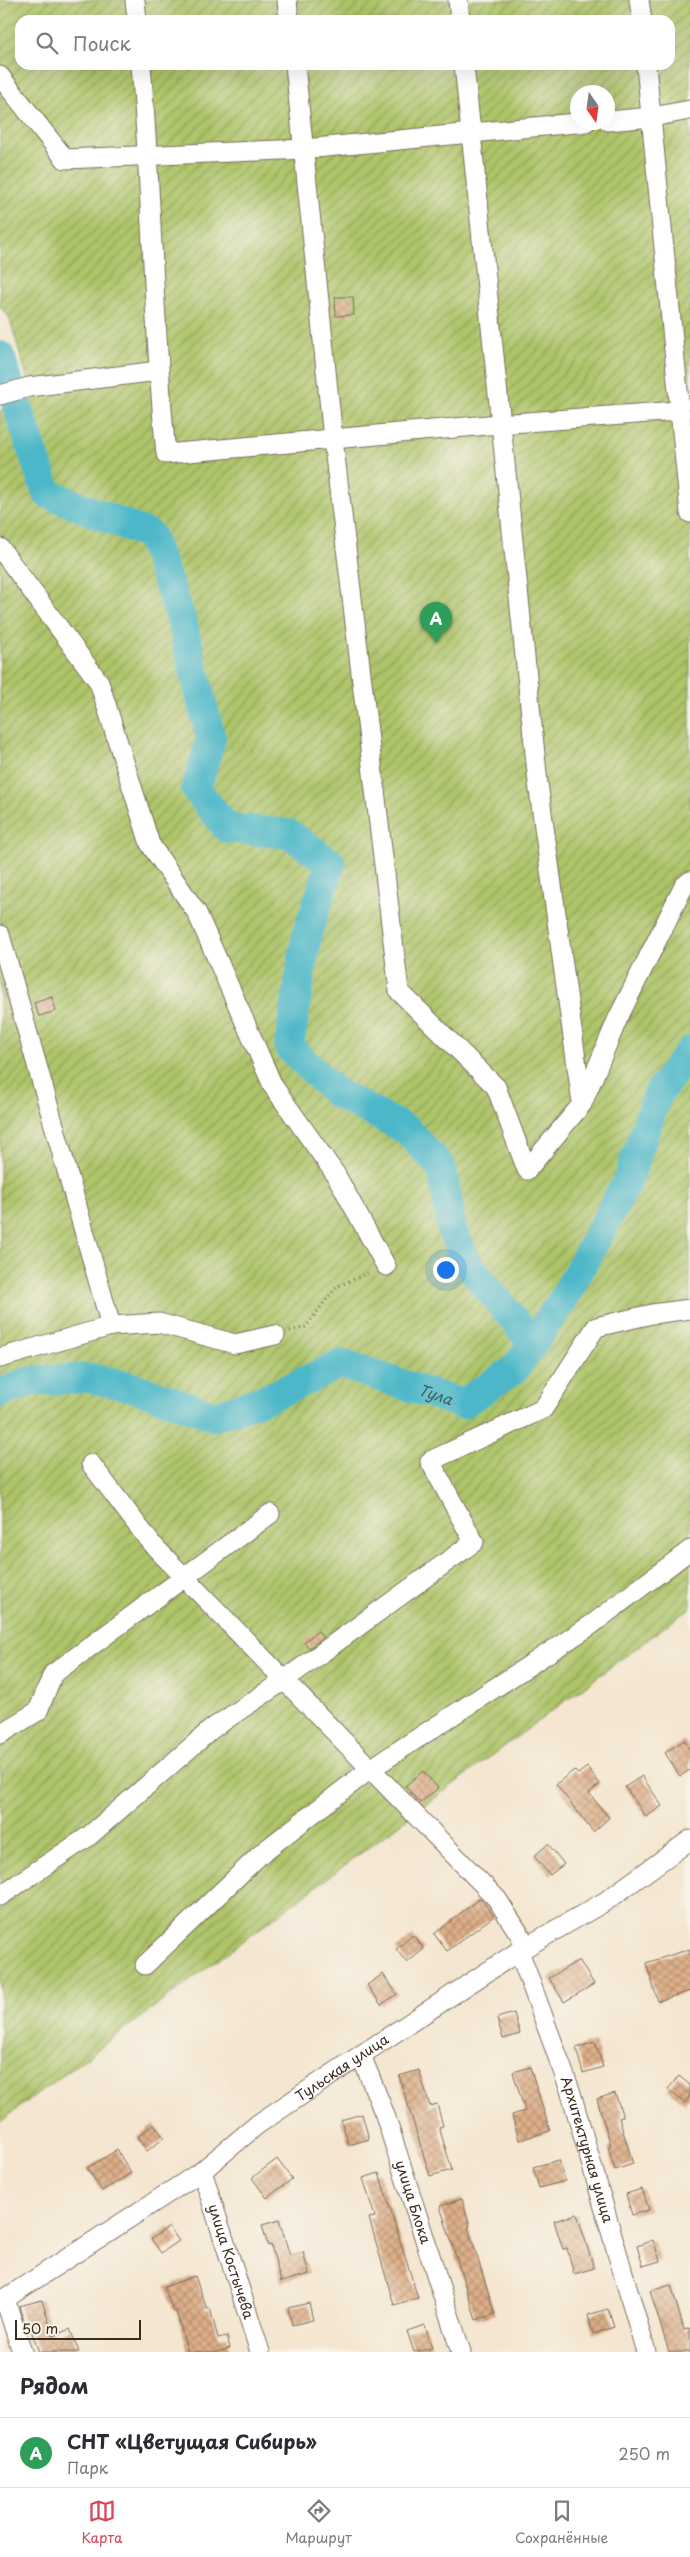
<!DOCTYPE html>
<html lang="ru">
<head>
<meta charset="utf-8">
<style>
	body { margin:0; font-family:"Playpen Sans",sans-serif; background:#f7f7f7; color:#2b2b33 }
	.compass { position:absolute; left:570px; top:85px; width:45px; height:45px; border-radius:50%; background:#fff; box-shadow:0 5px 20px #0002; rotate:167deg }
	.scale { position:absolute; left:15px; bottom:12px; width:126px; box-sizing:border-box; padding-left:5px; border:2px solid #3b2a1e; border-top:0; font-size:14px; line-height:18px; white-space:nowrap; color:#3b2a1e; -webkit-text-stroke:4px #f7f3e8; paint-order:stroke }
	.you { position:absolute; left:445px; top:1269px; width:18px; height:18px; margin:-12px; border:4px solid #fff; border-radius:50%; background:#1a73e8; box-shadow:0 0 0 8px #1a73e833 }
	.badge { display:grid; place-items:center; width:32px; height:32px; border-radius:50%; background:#d1495b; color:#fff; font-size:16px; font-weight:700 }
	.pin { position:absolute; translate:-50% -41px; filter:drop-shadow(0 1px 2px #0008) }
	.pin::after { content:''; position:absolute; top:26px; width:18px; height:15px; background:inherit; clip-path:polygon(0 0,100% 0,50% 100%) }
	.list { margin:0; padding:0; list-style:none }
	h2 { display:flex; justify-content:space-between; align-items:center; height:65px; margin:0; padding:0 20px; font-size:21px }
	h2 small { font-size:16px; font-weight:400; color:#7c7c81 }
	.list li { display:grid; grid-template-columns:32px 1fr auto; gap:15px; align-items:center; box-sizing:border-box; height:70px; padding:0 20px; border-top:1px solid #e1e1e2 }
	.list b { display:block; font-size:19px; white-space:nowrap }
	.list p { margin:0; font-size:16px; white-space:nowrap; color:#7c7c81 }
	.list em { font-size:16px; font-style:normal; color:#7c7c81 }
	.icon { flex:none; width:28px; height:28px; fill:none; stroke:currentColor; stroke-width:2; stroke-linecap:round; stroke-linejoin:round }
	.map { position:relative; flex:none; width:690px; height:2352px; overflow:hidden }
	.search { position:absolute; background:#fff; box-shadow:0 5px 20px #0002; left:15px; right:15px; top:15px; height:55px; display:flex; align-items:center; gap:12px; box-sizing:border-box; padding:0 18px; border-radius:15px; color:#7c7c81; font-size:19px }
	.sheet { height:135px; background:#fff }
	nav { display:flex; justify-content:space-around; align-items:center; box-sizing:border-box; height:70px; border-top:1px solid #e1e1e2; background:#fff; font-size:14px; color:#7c7c81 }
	nav a { display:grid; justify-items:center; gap:2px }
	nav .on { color:#d1495b }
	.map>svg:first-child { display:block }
	.garden { fill:url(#garden-furrows); stroke:#747744; fill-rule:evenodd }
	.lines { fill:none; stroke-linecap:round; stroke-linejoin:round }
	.river { stroke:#4cb7c8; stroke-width:30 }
	.building { fill:url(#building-cross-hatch) }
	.minor-casing { stroke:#7c6c5c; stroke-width:21 }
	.path { stroke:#7c6c5c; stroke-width:3; stroke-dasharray:1 4; stroke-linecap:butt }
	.minor { stroke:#fff; stroke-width:19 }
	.labels { text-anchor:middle; stroke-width:5; stroke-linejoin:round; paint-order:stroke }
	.street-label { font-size:14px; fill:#3b2a1e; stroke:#f7f3e8 }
	.water-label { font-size:15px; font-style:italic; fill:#415b5a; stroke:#f7f3e8 }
</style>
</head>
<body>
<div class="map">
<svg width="690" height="2352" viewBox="0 0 690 2352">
	<defs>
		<pattern id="garden-furrows" width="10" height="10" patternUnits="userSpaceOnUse" patternTransform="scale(1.25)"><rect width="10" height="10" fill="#adc469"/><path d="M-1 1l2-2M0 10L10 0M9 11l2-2" fill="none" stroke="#8e9f56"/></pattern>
		<pattern id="building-cross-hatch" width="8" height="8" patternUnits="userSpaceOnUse" patternTransform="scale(1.25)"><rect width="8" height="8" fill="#deaf88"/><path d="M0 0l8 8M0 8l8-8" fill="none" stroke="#b58f6f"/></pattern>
	</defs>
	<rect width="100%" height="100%" fill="#f7f3e8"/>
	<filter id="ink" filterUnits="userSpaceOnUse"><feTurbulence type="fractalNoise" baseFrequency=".02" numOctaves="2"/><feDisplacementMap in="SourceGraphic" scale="10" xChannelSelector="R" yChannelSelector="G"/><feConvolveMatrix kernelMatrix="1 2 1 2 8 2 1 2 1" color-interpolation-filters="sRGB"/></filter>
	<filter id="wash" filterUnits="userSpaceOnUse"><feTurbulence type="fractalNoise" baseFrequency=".0096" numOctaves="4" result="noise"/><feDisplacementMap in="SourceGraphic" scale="20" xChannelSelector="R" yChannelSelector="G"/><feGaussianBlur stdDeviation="1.12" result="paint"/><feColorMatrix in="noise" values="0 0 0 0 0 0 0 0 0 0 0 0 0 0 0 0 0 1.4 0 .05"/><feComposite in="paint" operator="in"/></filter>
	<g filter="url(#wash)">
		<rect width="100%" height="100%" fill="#f4e6d0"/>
		<path class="garden" d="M0,0H690V1608L0,2122V411L32,394L9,317L0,307ZM20,20H670V65H20ZM578,92H608V122H578Z"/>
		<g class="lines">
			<g class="river">
				<path d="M0,356L47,493L150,535L181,618L211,739L196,789L227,828L289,834L331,863L307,934L289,1047L336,1093L407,1130L442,1168L452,1231L468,1264L533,1343"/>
				<path id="s1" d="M0,1393L31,1381L90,1378L133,1387L215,1416L270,1397L341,1364L462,1404L515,1369L563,1300L628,1180L657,1095L690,1051"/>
			</g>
		</g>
		<g id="blocks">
			<path class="building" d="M335,297H353L354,315L336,316Z
				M52,997L56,1011L39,1016L34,1003Z
				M318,1631L323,1638L309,1648L304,1642Z
				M684,1740L690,1750V1770L680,1776L665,1753Z
				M587,1767L600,1784L589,1793L609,1818L593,1832L556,1784L574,1770L578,1774Z
				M423,1771L438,1788L420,1803L405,1786Z
				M642,1776L662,1806L646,1817L625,1787Z
				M548,1844L564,1864L550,1875L534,1856Z
				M480,1898L494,1916L447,1951L434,1934Z
				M413,1935L424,1949L407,1963L396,1949Z
				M690,1949V1991L658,2001L646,1963Z
				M579,1960L594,1984L564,2002L549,1978Z
				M383,1974L397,1994L381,2005L367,1985Z
				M514,2013L520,2034L503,2039L497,2018Z
				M595,2042L603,2067L583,2073L576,2048Z
				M530,2067L550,2131L519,2140L512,2115L525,2111L513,2072Z
				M419,2070L430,2106L437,2104L443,2126L439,2127L452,2170L430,2176L399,2076Z
				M679,2076L690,2085V2096L684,2103L668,2089Z
				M615,2093L623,2117L619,2118L633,2164L615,2170L608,2147L611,2146L597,2099Z
				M362,2114L369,2139L349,2145L341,2120Z
				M154,2124L164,2138L147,2151L137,2137Z
				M117,2150L131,2173L102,2191L87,2168Z
				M277,2159L292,2179L267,2198L252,2178Z
				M559,2160L565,2181L539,2188L533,2167Z
				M379,2173L418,2298L394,2305L369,2218L375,2217L363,2178Z
				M642,2189L649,2210L632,2215L626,2194Z
				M462,2199L470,2226L468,2227L495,2314L476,2320L440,2206Z
				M577,2214L594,2268L574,2274L567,2248L563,2249L554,2221Z
				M279,2220L290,2256L303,2252L309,2274L281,2282L271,2245L268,2246L262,2225Z
				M169,2227L179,2241L161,2253L151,2239Z
				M653,2240L660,2261L643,2266L637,2246Z
				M195,2276L207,2309L210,2308L218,2338L227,2336L230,2348L217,2352H188L176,2311L174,2312L164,2287Z
				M671,2285L684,2330L690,2328V2352H669L650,2291Z
				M42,2300L53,2336L70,2329L79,2352H39L29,2325L25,2326L19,2306Z
				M309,2303L313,2320L292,2325L288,2308Z
				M608,2309L614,2327L593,2334L588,2315Z
				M425,2325L432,2348L414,2352L407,2331Z"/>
		</g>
	</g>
	<g filter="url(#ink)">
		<use href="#blocks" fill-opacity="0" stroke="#7c6c5c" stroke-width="1"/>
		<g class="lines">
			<defs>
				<g id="minor">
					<path d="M135,0L137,20"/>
					<path d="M287,0L289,20"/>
					<path d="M458,0L460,20"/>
					<path d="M639,0L642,20"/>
					<path d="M141,65C152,195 153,325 166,454L499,424L678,411"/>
					<path d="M295,65L333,439L399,991L496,1087L527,1170L582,1104L618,1018L684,886L690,881"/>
					<path d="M464,65L538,783L582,1103"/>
					<path d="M646,65L690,513"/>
					<path d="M0,76L65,159L305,149L586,122"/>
					<path d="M608,121L652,117L690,110"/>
					<path d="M0,395L29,387L158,371"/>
					<path d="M0,548L99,682L150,844L197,913L273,1086L336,1175L386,1266"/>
					<path d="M0,935L111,1326"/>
					<path d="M0,1358L111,1326L159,1323L235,1344L275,1335"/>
					<path d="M91,1464L151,1543L497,1899L527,1946"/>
					<path d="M0,1734L38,1711L53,1674L270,1514"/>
					<path d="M0,1896L89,1836L213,1728L283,1681L474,1542L430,1461L543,1409L596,1327L652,1314L690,1309"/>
					<path id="s2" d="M519,1951L570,2090L646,2352"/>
					<path d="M145,1965L263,1852L369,1770L591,1625L690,1550"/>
					<path id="s3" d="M361,2055L385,2115L461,2352"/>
					<path id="s4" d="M202,2171L260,2352"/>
					<path d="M5,2299L22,2352"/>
					<path id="s5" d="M0,2302L202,2171L258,2124L361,2055L519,1951L606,1901L690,1840"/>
				</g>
			</defs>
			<use href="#minor" class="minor-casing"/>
			<path class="path" d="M290,1331L306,1327L336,1287L370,1272"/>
			<use href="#minor" class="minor"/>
		</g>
	</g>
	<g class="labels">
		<g class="street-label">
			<text dy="5" stroke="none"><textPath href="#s5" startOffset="415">Тульская улица</textPath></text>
			<text dy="5" stroke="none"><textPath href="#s2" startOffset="210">Архитектурная улица</textPath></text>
			<text dy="5" stroke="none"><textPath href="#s3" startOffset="156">улица Блока</textPath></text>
			<text dy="5" stroke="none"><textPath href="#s4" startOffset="95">улица Костычева</textPath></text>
		</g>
		<g class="water-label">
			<text dy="5" stroke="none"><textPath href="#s1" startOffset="459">Тула</textPath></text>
		</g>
	</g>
</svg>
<svg class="compass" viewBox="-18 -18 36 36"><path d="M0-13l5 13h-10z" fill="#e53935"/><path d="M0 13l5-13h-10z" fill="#7c7c81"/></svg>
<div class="scale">50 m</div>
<div class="you"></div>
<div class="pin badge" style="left:436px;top:643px;background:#2e9e5b">A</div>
<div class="search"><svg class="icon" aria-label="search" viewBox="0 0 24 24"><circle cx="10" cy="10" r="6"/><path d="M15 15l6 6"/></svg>Поиск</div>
</div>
<section class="sheet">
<h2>Рядом<small></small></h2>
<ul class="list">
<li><span class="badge" style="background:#2e9e5b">A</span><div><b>СНТ «Цветущая Сибирь»</b><p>Парк</p></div><em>250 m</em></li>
</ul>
</section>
<nav>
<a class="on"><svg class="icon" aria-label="map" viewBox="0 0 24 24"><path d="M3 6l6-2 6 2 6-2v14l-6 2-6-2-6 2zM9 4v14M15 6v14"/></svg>Карта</a>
<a><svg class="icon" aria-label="directions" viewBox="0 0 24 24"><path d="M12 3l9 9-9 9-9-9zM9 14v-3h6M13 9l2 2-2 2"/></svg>Маршрут</a>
<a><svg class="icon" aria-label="saved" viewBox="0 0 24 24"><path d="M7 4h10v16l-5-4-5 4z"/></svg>Сохранённые</a>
</nav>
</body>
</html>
